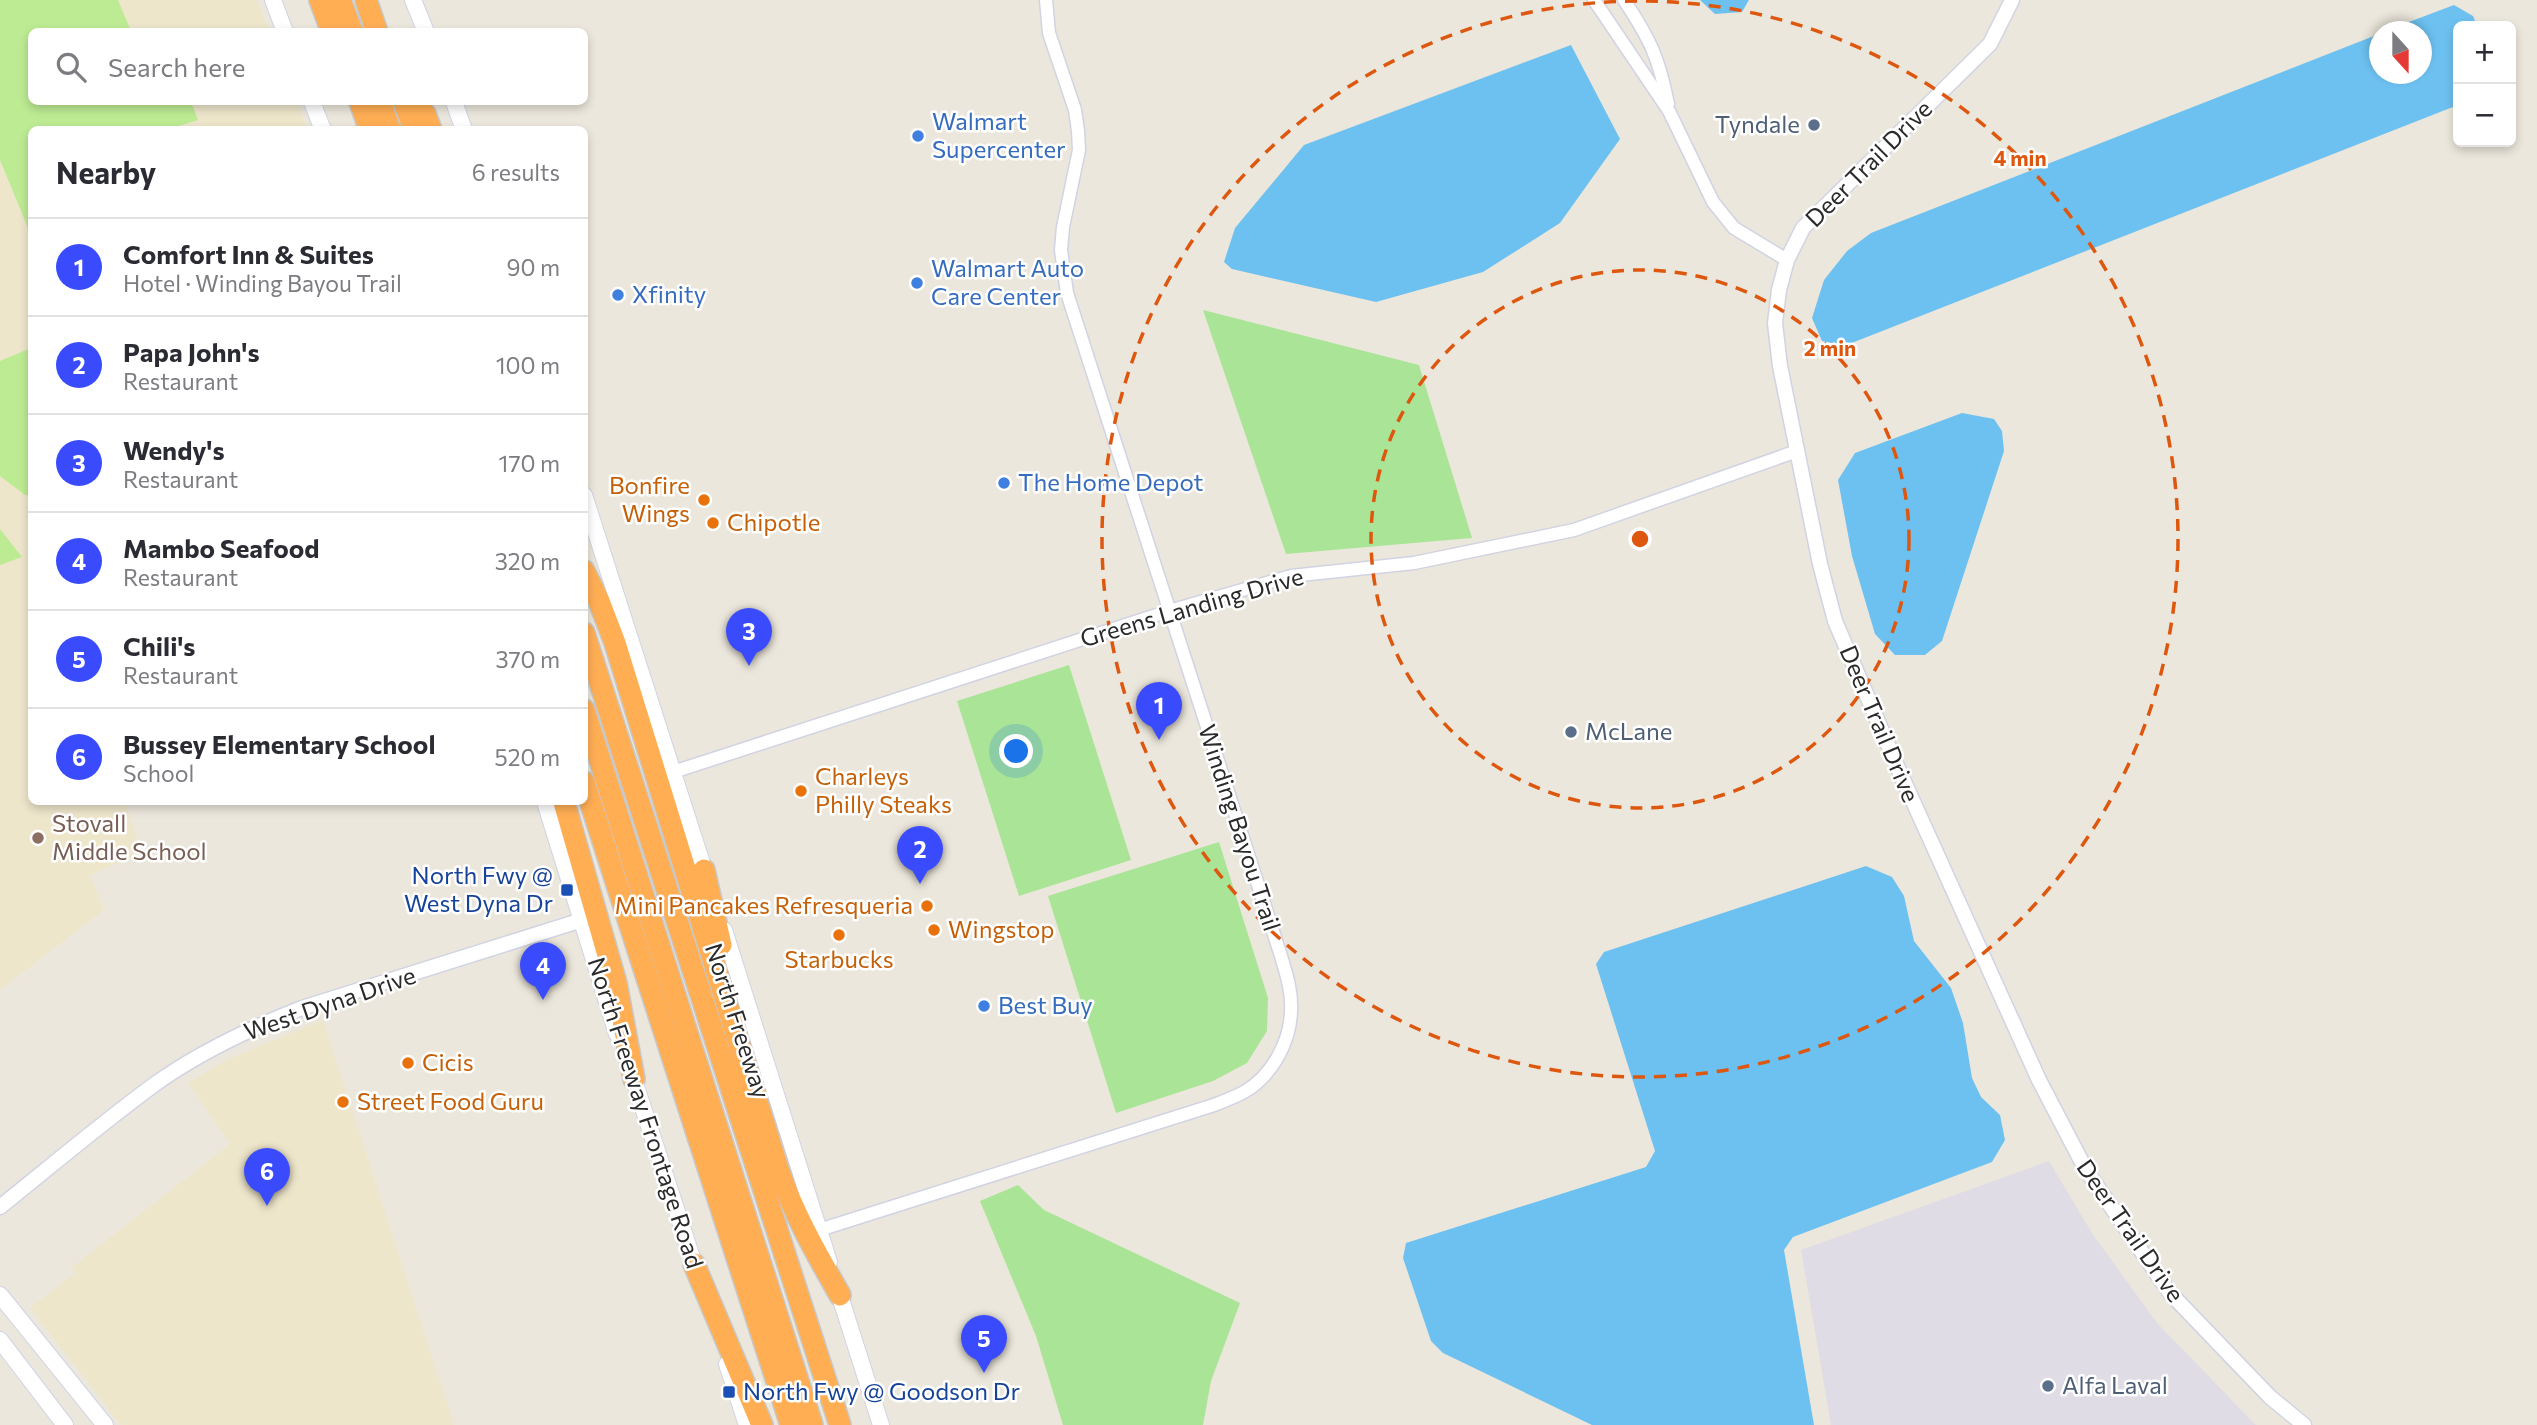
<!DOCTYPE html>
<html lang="en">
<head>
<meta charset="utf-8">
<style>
	body { margin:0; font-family:Commissioner,sans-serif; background:#f2f2f3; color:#2b2b33 }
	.controls { position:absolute; right:21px; top:21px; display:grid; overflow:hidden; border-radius:10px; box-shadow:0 4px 10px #0003 }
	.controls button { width:63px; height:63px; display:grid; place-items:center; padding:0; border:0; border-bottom:2px solid #e1e1e2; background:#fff; color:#2b2b33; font:35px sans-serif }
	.compass { position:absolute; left:2369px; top:21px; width:63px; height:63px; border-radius:50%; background:#fff; box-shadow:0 4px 10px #0003; rotate:159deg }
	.you { position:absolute; left:1017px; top:752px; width:24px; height:24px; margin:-18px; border:5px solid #fff; border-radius:50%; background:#1a73e8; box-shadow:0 0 0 10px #1a73e833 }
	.badge { display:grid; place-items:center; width:46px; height:46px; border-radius:50%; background:#394bfd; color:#fff; font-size:23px; font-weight:700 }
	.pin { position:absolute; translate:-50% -58px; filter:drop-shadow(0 2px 4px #0008) }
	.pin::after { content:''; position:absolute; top:37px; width:24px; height:21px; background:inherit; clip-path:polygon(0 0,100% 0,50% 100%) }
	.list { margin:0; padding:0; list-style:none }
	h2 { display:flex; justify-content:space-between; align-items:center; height:91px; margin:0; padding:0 28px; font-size:30px }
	h2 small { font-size:23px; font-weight:400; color:#7c7c81 }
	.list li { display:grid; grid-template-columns:46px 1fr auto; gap:21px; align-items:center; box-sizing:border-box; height:98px; padding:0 28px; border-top:2px solid #e1e1e2 }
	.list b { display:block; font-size:26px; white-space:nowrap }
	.list p { margin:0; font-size:23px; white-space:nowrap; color:#7c7c81 }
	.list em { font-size:23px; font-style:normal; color:#7c7c81 }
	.icon { flex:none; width:38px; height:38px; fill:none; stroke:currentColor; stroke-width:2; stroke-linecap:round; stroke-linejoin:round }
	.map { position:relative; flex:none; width:2537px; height:1425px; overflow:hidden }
	.search { position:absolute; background:#fff; box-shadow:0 4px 10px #0003; left:28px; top:28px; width:560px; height:77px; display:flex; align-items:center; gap:18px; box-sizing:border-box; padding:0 24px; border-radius:10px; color:#7c7c81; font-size:26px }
	.panel { position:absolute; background:#fff; box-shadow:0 4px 10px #0003; left:28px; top:126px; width:560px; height:679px; border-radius:10px }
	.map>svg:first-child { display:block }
	.industrial { fill:#dfdce5 }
	.education { fill:#eee6cb }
	.green { fill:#aae497 }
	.pitch { fill:#bdeb93 }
	.water { fill:#6dc1f0 }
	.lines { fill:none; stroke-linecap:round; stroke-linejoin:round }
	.minor-casing { stroke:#d1d3e3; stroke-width:15 }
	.tertiary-casing { stroke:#d1d3e3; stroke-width:17 }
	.secondary-casing { stroke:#d1d3e3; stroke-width:18 }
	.motorway-casing { stroke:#c8c8c8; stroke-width:24 }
	.minor { stroke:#fff; stroke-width:12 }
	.tertiary { stroke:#fff; stroke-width:14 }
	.secondary { stroke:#fff; stroke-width:16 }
	.motorway { stroke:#ffae54; stroke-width:21 }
	.ring { fill:none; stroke:#de570e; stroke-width:3.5; stroke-dasharray:12 9 }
	.service-dot { fill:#5c6f8a; stroke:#fff; stroke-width:2.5 }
	.shop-dot { fill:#3f7fe0; stroke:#fff; stroke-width:2.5 }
	.food-dot { fill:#e8710a; stroke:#fff; stroke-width:2.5 }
	.education-dot { fill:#8d6e63; stroke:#fff; stroke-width:2.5 }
	.transit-dot { fill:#1a4fb4; stroke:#fff; stroke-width:2.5 }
	.labels { text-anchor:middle; stroke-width:5; stroke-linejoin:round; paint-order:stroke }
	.shop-label { font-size:24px; fill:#366cbe; stroke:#fff; text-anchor:start }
	.service-label { font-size:24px; fill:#4e5e75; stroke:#fff; text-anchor:start }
	.street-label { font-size:24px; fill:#2a2a2a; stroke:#fff }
	.food-label { font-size:24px; fill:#c56008; stroke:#fff; text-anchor:start }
	.education-label { font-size:24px; fill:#785e54; stroke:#fff; text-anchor:start }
	.transit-label { font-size:24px; fill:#164399; stroke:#fff; text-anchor:end }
	.centre { fill:#de570e; stroke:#fff; stroke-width:3.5 }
	.ring-label { font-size:21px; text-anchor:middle; font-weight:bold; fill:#de570e; stroke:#fff; stroke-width:5; stroke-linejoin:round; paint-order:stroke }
</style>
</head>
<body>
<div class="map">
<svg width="2537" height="1425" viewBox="0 0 2537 1425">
	<rect width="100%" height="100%" fill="#ece7dc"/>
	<path class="industrial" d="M2049,1161L2092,1233L2157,1323L2256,1425H1831L1801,1250Z"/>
	<path class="education" d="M0,0H257L269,31L32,32V102H297L308,129L32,130V802H125L142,853L90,875L104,910L0,990Z
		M323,1020L454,1425H121L30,1308L75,1273L71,1268L230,1144L188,1083L228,1059Z"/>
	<path class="green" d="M1203,310L1419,365L1472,538L1286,554Z
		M1069,665L1131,860L1019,896L957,701Z
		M1219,842L1268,998L1267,1031L1247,1063L1213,1081L1116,1113L1048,896Z
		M1018,1185L1044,1210L1240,1303L1211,1381L1203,1425H1063L1036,1336L980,1201Z"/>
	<path class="pitch" d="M0,0H118L131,31L32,32V102H191L198,120L169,129L32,130L31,231L28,228L0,160Z
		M31,348V496L25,495L0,476V361Z
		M0,529L22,557L0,565Z"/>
	<path class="water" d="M1700,0H1749L1742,12L1715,14Z
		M2454,5L2473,16L2477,26H2458V105L1844,346L1822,341L1812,318L1824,280L1847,251L1871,233L2379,34L2380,74H2422V32L2385,31Z
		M1571,45L1620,139L1560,223L1483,272L1376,302L1232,269L1224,262L1235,228L1304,145Z
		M1962,413L1994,419L2002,431L2004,451L1942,641L1925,655H1895L1875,634L1852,556L1838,480L1855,453Z
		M1866,866L1892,877L1904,896L1914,941L1951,988L1963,1023L1972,1078L1981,1097L2000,1115L2005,1140L1992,1162L1793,1237L1784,1250L1814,1425H1592L1443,1353L1431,1341L1403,1258L1406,1243L1646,1167L1655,1151L1596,964L1604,952Z"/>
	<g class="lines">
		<defs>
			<path id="minor" d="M1594,0L1669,111L1713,202L1734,228L1787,260
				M1624,0C1650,39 1659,58 1668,104
				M673,772L1169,611L1291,576L1414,563L1574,530L1797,451
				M819,1230L1214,1105C1224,1101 1235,1097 1244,1092C1272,1076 1291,1041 1291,1009C1292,991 1286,973 1281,956L1067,293L1061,250L1063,227L1079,150L1078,131L1075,110L1049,33L1046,0"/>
			<path id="tertiary" d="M2012,0L1990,44L1803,228L1787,260L1779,290L1775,323L1780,366L1820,564L1835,621L1897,766L2039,1080L2086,1170L2170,1293L2270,1397L2304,1425
				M0,1207C51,1166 102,1123 155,1084C200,1052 251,1028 302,1008L582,920"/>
			<path id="secondary" d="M273,0L285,32
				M413,0L426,32
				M312,102L323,130
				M454,102L464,130
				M584,495L707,879
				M545,802L617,1034
				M724,930L829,1262
				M630,1068L697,1273
				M836,1284L881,1425
				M0,1295L105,1425
				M0,1340L65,1425
				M727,1364L747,1425"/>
			<path id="motorway" d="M320,0L332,32
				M340,0L352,32
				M366,0L377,32
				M360,102L370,130
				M380,102L390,130
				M404,102L414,130
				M415,102L425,114L431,130
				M584,571L599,601L615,643L778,1169C794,1214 816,1253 840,1295
				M584,633L840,1425
				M584,710L812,1425
				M584,782L791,1425
				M564,802L616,983L634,1079
				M704,870L721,945
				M694,1264L762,1425"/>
		</defs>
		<use href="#minor" class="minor-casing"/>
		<use href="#tertiary" class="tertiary-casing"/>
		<use href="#secondary" class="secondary-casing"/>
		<use href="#motorway" class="motorway-casing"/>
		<use href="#minor" class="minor"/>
		<use href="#tertiary" class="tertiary"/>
		<use href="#secondary" class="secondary"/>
		<use href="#motorway" class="motorway"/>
	</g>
	<g class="ring">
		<circle cx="1640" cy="539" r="269"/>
		<circle cx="1640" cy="539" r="538"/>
	</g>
	<g class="service-dot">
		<circle cx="1814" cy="125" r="7"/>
		<circle cx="1571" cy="732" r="7"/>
		<circle cx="2048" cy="1386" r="7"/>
	</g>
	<g class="shop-dot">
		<circle cx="918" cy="136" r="7"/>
		<circle cx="917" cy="283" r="7"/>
		<circle cx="618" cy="295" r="7"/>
		<circle cx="1004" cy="483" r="7"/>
		<circle cx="984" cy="1006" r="7"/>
	</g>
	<g class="food-dot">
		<circle cx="704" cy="500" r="7"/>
		<circle cx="713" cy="523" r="7"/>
		<circle cx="801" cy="791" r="7"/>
		<circle cx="927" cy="906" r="7"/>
		<circle cx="934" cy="930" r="7"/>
		<circle cx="839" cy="935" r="7"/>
		<circle cx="408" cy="1063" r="7"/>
		<circle cx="343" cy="1102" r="7"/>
	</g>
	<circle class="education-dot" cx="38" cy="838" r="7"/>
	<g class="transit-dot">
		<rect x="560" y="883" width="14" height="14" rx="3.5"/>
		<rect x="722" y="1385" width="14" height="14" rx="3.5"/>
	</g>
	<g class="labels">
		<g class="shop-label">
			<text x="932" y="130">Walmart<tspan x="932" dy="28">Supercenter</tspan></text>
			<text x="931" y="277">Walmart Auto<tspan x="931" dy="28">Care Center</tspan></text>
			<text x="632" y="303">Xfinity</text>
			<text x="1018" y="491">The Home Depot</text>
			<text x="998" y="1014">Best Buy</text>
		</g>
		<g class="service-label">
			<text x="1800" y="133" text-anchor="end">Tyndale</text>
			<text x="1585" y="740">McLane</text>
			<text x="2062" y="1394">Alfa Laval</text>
		</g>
		<g class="street-label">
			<text transform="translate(1869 164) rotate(-45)" y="8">Deer Trail Drive</text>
			<text transform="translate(1192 608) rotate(-16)" y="8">Greens Landing Drive</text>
			<text transform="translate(1879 724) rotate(67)" y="8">Deer Trail Drive</text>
			<text transform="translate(1239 828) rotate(72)" y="8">Winding Bayou Trail</text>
			<text transform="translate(330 1004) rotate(-19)" y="8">West Dyna Drive</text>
			<text transform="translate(737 1021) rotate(72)" y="8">North Freeway</text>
			<text transform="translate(645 1113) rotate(72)" y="8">North Freeway Frontage Road</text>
			<text transform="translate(2130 1231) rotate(55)" y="8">Deer Trail Drive</text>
		</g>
		<g class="food-label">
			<text x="690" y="494" text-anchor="end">Bonfire<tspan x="690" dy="28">Wings</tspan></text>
			<text x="727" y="531">Chipotle</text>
			<text x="815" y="785">Charleys<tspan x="815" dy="28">Philly Steaks</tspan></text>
			<text x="913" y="914" text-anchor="end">Mini Pancakes Refresqueria</text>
			<text x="948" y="938">Wingstop</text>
			<text x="839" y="968" text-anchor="middle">Starbucks</text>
			<text x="422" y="1071">Cicis</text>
			<text x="357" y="1110">Street Food Guru</text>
		</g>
		<g class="education-label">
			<text x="52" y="832">Stovall<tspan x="52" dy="28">Middle School</tspan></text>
		</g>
		<g class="transit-label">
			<text x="553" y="884">North Fwy @<tspan x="553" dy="28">West Dyna Dr</tspan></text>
			<text x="743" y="1400" text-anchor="start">North Fwy @ Goodson Dr</text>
		</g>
	</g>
	<circle cx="1640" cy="539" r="10" class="centre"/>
	<g class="ring-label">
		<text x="2020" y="166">4 min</text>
		<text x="1830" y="356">2 min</text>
	</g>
</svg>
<div class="controls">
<button>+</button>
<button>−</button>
</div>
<svg class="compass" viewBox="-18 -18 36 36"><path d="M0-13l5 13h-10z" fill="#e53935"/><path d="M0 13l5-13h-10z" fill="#7c7c81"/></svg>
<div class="you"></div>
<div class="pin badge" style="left:1159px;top:740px">1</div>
<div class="pin badge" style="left:920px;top:884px">2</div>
<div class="pin badge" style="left:749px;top:666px">3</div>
<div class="pin badge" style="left:543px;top:1000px">4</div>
<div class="pin badge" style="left:984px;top:1373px">5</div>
<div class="pin badge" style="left:267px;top:1206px">6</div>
<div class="search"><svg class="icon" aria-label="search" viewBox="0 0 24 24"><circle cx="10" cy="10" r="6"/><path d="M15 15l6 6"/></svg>Search here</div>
<section class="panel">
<h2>Nearby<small>6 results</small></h2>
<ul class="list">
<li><span class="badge">1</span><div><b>Comfort Inn &amp; Suites</b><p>Hotel · Winding Bayou Trail</p></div><em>90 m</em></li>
<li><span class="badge">2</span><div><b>Papa John's</b><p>Restaurant</p></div><em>100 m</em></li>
<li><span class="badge">3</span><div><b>Wendy's</b><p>Restaurant</p></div><em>170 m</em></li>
<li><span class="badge">4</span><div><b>Mambo Seafood</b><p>Restaurant</p></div><em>320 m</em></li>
<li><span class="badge">5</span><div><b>Chili's</b><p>Restaurant</p></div><em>370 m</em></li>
<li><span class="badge">6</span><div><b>Bussey Elementary School</b><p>School</p></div><em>520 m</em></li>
</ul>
</section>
</div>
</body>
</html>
